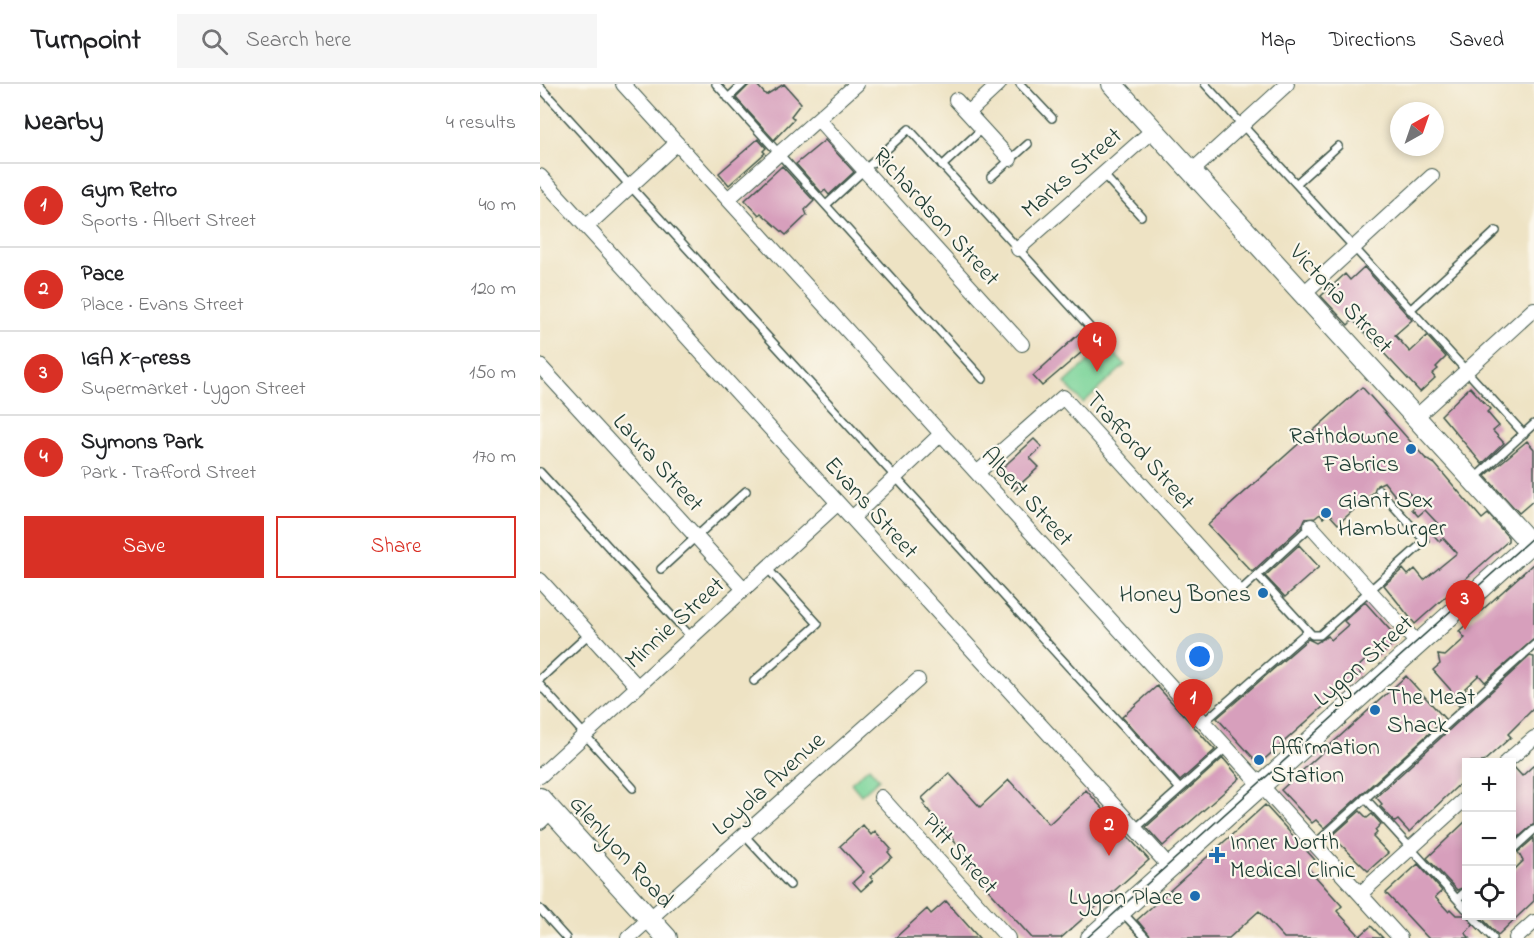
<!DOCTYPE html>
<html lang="en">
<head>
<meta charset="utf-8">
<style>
	body { margin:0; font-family:"Indie Flower",sans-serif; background:#f6f6f6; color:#202124 }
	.controls { position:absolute; right:18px; bottom:18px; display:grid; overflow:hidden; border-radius:0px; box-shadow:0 3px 9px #0003 }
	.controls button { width:54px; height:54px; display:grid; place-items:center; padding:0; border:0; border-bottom:2px solid #e0e0e0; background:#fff; color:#202124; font:30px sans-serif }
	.compass { position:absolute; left:850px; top:18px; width:54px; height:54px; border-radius:50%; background:#fff; box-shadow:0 3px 9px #0003; rotate:40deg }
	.you { position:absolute; left:660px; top:573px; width:21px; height:21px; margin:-15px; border:4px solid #fff; border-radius:50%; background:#1a73e8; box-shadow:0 0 0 9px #1a73e833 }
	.badge { display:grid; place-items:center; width:39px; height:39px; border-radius:50%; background:#d93025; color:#fff; font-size:20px; font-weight:700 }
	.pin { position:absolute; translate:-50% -50px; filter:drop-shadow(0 2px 3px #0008) }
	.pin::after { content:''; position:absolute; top:32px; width:21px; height:18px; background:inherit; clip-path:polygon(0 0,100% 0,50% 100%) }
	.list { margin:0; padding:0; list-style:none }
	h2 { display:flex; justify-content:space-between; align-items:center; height:78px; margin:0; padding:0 24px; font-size:26px }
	h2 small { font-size:20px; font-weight:400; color:#757577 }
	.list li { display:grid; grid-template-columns:39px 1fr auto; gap:18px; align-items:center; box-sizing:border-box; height:84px; padding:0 24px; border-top:2px solid #e0e0e0 }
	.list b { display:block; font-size:22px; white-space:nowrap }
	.list p { margin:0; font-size:20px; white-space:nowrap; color:#757577 }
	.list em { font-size:20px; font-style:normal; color:#757577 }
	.actions { display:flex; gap:12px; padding:18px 24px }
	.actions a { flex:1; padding:14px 0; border:2px solid #d93025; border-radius:0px; text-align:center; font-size:21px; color:#d93025 }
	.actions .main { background:#d93025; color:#fff }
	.icon { flex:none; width:33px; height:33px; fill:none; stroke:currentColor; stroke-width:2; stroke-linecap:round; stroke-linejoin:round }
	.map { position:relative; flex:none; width:994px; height:854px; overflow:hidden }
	header { display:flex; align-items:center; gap:36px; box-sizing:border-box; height:84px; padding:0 30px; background:#fff; border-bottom:2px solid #e0e0e0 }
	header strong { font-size:28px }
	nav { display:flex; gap:33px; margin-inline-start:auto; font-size:21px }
	.search { width:420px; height:54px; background:#f6f6f6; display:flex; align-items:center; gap:15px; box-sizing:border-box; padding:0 21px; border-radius:0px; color:#757577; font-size:22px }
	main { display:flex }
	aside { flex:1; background:#fff }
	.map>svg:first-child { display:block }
	.green { fill:#7bd49a; stroke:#4d8867; stroke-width:1.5 }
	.building { fill:#d79fbc }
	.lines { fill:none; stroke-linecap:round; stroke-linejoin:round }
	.lane-casing { stroke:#3e564a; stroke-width:10 }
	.street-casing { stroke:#3e564a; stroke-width:16 }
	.secondary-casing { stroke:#3e564a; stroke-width:22 }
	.lane { stroke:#fff; stroke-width:7 }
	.street { stroke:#fff; stroke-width:14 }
	.secondary { stroke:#fff; stroke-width:20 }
	.tram { stroke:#1f3d34; stroke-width:1.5 }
	.poi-dot { fill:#1f6fb2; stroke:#fbf7ec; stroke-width:2 }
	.labels { text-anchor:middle; stroke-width:4.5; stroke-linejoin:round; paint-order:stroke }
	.street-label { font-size:24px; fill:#1f3d34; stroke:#fbf7ec }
	.poi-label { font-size:24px; fill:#1f3d34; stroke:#fbf7ec; text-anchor:start }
</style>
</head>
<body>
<header>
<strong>Turnpoint</strong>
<div class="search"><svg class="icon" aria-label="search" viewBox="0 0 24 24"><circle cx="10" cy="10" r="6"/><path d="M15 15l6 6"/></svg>Search here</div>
<nav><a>Map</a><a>Directions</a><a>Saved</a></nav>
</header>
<main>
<aside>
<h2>Nearby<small>4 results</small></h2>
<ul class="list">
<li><span class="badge">1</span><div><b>Gym Retro</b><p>Sports · Albert Street</p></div><em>40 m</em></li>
<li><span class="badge">2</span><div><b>Pace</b><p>Place · Evans Street</p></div><em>120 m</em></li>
<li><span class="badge">3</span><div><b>IGA X-press</b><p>Supermarket · Lygon Street</p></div><em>150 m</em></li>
<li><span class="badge">4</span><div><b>Symons Park</b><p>Park · Trafford Street</p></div><em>170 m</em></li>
</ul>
<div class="actions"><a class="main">Save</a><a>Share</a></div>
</aside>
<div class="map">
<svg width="994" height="854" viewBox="0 0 994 854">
	<rect width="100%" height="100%" fill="#fbf7ec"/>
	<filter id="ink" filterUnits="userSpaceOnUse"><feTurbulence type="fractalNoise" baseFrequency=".0167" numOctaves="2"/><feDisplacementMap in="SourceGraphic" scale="12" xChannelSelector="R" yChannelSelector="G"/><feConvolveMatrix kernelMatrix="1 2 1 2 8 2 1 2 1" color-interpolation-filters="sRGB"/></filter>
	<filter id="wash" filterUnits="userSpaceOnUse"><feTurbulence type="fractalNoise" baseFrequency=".008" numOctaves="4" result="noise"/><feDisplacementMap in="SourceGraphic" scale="24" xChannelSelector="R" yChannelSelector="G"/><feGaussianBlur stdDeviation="1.35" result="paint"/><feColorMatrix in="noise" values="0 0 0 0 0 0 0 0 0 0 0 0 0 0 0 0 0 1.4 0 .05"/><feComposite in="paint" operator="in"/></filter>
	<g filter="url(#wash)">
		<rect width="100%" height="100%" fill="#eee3c4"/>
		<path class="green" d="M566,261L585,281L543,319L525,299Z
			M329,683L339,695L321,711L311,699Z"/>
		<g id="blocks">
			<path class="building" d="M210,0H216L226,11L244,0L261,19L251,32L254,35L234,56L196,14Z
				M218,55L226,64L223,67L225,69L189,101L179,89Z
				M285,56L314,88L289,111L285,106L282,109L256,80Z
				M242,82L274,117L265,126L267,131L246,151L221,129L219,131L205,116Z
				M824,183L872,236L855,251L870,268L887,252L906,273L896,283L898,285L892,290L895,294L880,308L813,236L808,241L781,212L805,190L810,196Z
				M544,245L555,257L502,302L493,292Z
				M822,303L885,374L895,380L942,435L948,430L968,453V457L875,540L844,501L863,485L868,491L875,485L884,496L917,469L903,454L899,457L890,447L898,440L885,426L878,432L872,425L879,419L866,406L857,414L844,398L837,401L834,408L798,440L788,429L783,434L780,430L775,434L765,435L762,442L712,488L668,441Z
				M930,303L950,325L947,328L959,342L953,347L964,359L942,380L901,331Z
				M494,355L502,363L490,374L499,383L474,406L460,386Z
				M987,357L994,365V416L979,429L945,392Z
				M759,461L779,483L745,513L725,492Z
				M994,479V555L945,598L939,591L925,604L931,611L919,622L913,615L916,612L893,586L900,580L898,571L905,572L925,554L919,547Z
				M825,518L858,555L838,574L833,569L817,584L821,589L719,680L677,634L768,555L776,559L788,552L791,556L808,541L804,537Z
				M990,572L994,573V624L968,650L971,653L943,678H927V693L869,748L858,736L855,738L840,722L842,720L836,713Z
				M866,592L905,635L784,744L776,736L772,739L741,706Z
				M617,602L675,666L640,697L582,633Z
				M683,674L700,694L623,762L606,743Z
				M994,681V740L972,759V685L974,683L982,692Z
				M409,689L440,723L469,696L509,740L546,706L609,776L521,854H492L424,779L429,775L384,721L386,719L382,714Z
				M725,721L775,776L767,783L802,822L797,827L820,852L831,842L843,854H744L719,827L689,854H612L597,836Z
				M820,727L827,734L832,730L841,740L835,746L837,749L833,753L848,769L828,787L792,752Z
				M927,736V802L917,806L887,774Z
				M323,741L331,751L335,747L351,765L348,768L352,773L330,793L333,796L321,807L313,798L324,788L300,762Z
				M994,754V817L958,851L939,831H972V788L983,777L978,768Z
				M878,780L902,807L895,813L908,827L910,825L916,831H927L933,841L925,849L930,854H888L846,809Z
				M406,817L439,854H355L387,825L391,830Z"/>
		</g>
	</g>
	<g filter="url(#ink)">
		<use href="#blocks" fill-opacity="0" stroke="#3e564a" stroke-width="1.5"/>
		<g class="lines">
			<defs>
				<path id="lane" d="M176,0L443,295
					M480,0L512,34
					M665,0L984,350
					M0,3L640,705
					M188,14L203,0
					M402,82L442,45
					M563,90L601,132
					M451,93L488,60
					M757,99L798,62
					M286,121L369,45L566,261
					M870,226L956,147
					M0,388L151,553
					M935,394L994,340
					M121,485L206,407
					M717,491L772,551H780L885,457L839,406
					M699,508L771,442
					M0,595L49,550
					M214,597L278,540L227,484
					M0,601L93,704
					M664,638L768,547
					M825,714L926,825
					M595,745L687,663
					M204,751L250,801
					M775,760L994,561
					M972,766L994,746
					M917,815L926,807
					M0,825L26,854
					M583,829L606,854
					M932,832L953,854"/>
				<path id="street" d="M83,0L860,854
					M416,16L470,75
					M428,29L459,0
					M278,35L482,260
					M651,88L747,0
					M0,92L630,783
					M188,115L317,0
					M46,143L137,59
					M478,165L613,46
					M763,210L892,92
					M0,282L204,505
					M876,333L994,225
					M437,389L523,313L699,508
					M312,434L401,350
					M771,442L878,560
					M0,496L97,602
					M966,678L994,654
					M0,692L298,419
					M341,713L468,854
					M0,738L11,727
					M820,810L926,714
					M88,854L378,596
					M976,854L994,838"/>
				<path id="secondary" d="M572,0L990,459
					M0,714L127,854
					M551,854L994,456"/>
			</defs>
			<use href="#lane" class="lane-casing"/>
			<use href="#street" class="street-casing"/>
			<use href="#secondary" class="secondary-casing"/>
			<use href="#lane" class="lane"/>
			<use href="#street" class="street"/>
			<use href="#secondary" class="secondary"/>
			<path class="tram" d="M547,854L994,452"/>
		</g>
	</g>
	<g class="poi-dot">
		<circle cx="871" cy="365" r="6"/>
		<circle cx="786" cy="429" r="6"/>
		<circle cx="723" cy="509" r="6"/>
		<circle cx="835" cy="626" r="6"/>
		<circle cx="719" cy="676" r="6"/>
		<path d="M674 762h6v6h6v6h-6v6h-6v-6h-6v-6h6z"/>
		<circle cx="655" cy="812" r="6"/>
	</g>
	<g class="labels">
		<g class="street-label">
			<text transform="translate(531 88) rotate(-41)" y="8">Marks Street</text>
			<text transform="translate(397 132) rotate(48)" y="8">Richardson Street</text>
			<text transform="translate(802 214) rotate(47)" y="8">Victoria Street</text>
			<text transform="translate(601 366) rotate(48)" y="8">Trafford Street</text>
			<text transform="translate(119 378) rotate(48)" y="8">Laura Street</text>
			<text transform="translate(488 412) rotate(48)" y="8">Albert Street</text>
			<text transform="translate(332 423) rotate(48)" y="8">Evans Street</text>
			<text transform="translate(134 538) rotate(-42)" y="8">Minnie Street</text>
			<text transform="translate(823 576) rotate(-42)" y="8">Lygon Street</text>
			<text transform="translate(228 699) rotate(-42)" y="8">Loyola Avenue</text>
			<text transform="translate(82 767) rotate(48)" y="8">Glenlyon Road</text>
			<text transform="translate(421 769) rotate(48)" y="8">Pitt Street</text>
		</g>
		<g class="poi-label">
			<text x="859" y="359" text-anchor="end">Rathdowne<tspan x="859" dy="28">Fabrics</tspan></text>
			<text x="798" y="423">Giant Sex<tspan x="798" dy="28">Hamburger</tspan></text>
			<text x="711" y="517" text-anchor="end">Honey Bones</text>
			<text x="847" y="620">The Meat<tspan x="847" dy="28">Shack</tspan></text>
			<text x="731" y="670">Affirmation<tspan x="731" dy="28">Station</tspan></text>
			<text x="690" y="765">Inner North<tspan x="690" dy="28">Medical Clinic</tspan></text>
			<text x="643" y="820" text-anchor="end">Lygon Place</text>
		</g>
	</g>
</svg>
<div class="controls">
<button>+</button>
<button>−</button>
<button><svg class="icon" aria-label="locate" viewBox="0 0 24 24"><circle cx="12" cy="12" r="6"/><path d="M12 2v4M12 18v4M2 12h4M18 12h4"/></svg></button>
</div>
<svg class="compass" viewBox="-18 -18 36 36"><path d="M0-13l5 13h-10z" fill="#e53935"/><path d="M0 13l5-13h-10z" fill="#757577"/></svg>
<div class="you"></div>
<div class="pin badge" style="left:653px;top:645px">1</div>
<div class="pin badge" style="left:569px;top:772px">2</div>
<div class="pin badge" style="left:925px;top:546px">3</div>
<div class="pin badge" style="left:557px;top:288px">4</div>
</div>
</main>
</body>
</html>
